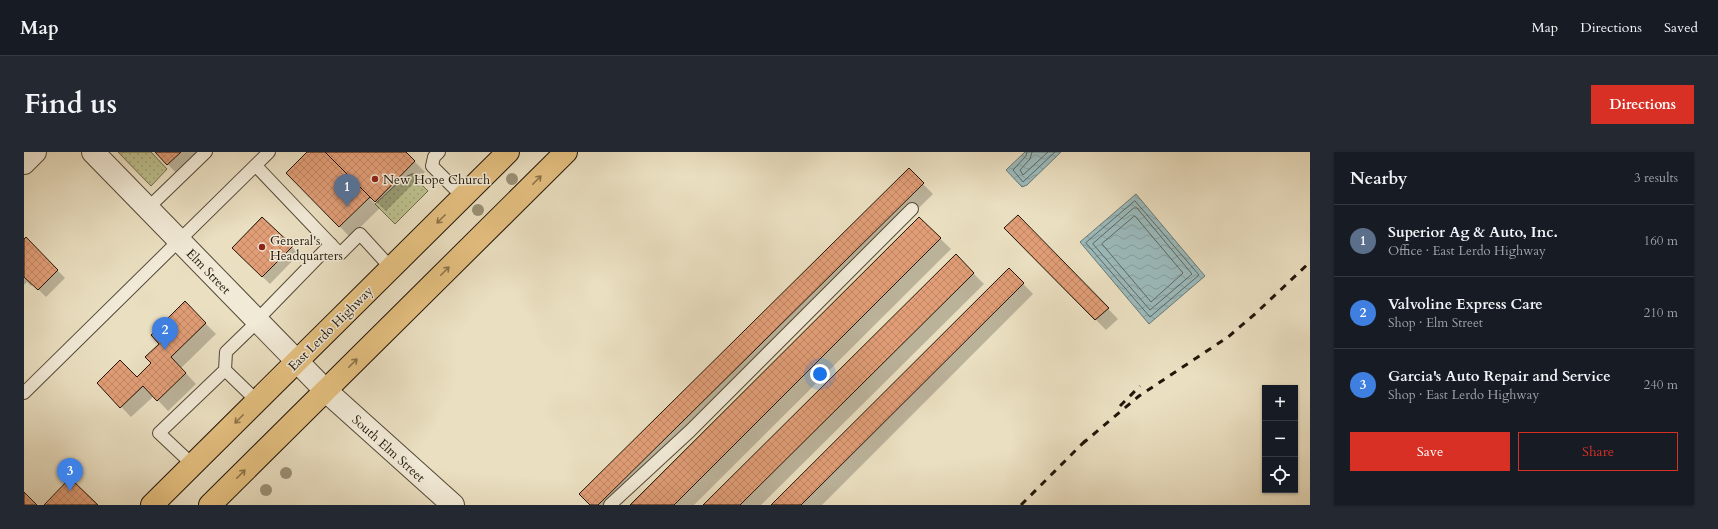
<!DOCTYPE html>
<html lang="en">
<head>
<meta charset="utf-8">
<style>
	body { margin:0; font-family:Cardo,serif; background:#242831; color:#f1f3f6 }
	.controls { position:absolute; right:12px; bottom:12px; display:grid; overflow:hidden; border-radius:0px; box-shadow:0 1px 3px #0004 }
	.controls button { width:36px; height:36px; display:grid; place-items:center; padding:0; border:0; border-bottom:1px solid #363941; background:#171b24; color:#f1f3f6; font:20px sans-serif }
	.you { position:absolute; left:796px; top:222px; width:14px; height:14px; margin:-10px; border:3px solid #fff; border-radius:50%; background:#1a73e8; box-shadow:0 0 0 6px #1a73e833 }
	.badge { display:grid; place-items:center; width:26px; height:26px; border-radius:50%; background:#d93025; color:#fff; font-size:13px; font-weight:700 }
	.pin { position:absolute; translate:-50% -33px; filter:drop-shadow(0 1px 2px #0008) }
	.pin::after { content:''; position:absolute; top:21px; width:14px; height:12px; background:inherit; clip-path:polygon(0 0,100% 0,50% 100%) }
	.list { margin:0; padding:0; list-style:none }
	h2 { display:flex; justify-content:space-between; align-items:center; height:52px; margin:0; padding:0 16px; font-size:17px }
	h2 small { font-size:13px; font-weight:400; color:#9ea1a6 }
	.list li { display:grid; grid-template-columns:26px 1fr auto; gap:12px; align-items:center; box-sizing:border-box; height:72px; padding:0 16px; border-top:1px solid #363941 }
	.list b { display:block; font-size:15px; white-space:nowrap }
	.list p { margin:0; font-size:13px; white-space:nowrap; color:#9ea1a6 }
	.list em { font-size:13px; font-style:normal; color:#9ea1a6 }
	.actions { display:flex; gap:8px; padding:12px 16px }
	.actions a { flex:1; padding:9px 0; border:1px solid #d93025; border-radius:0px; text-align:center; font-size:14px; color:#d93025 }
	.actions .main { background:#d93025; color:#fff }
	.icon { flex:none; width:22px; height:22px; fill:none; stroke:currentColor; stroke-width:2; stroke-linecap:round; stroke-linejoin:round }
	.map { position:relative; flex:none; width:1286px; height:353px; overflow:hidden; border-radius:0px }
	header { display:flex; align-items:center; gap:24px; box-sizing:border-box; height:56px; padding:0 20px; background:#171b24; border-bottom:1px solid #363941 }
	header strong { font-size:19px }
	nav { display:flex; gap:22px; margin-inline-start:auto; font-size:14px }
	.intro { display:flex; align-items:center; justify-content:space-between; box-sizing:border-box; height:96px; padding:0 24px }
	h1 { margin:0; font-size:28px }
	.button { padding:10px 18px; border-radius:0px; background:#d93025; color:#fff; font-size:14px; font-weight:700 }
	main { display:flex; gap:24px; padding:0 24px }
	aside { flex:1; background:#171b24; border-radius:0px; box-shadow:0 1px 3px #0004 }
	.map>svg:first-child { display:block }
	.grass { fill:url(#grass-dots); stroke:#706a4b }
	.water { fill:url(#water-waves); stroke:#6b7874 }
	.shadow { fill:#0003 }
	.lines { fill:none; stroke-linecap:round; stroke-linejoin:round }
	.shore { stroke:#5e6862; stroke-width:1 }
	.building { fill:url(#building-cross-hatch); stroke:#221508 }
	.service-casing { stroke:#544836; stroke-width:14 }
	.minor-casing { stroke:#544836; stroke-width:24 }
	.primary-casing { stroke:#221508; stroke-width:24 }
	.service { stroke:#f1ead7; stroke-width:12 }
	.minor { stroke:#f1ead7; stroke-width:22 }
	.primary { stroke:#e5c080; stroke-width:22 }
	.rail { stroke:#221508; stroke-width:3; stroke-dasharray:7 7; stroke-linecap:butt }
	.tree { fill:#9a9175 }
	.oneway { stroke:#8d734a }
	.poi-dot { fill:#8f2418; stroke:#f1ead7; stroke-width:1.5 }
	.labels { text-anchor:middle; stroke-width:3; stroke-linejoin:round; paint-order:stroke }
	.poi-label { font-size:13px; fill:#221508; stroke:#f1ead7; text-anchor:start }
	.street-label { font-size:13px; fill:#221508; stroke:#f1ead7 }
</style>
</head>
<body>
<header>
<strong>Map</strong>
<nav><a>Map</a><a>Directions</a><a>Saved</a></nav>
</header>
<div class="intro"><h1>Find us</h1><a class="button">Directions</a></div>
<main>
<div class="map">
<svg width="1286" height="353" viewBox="0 0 1286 353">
	<defs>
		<pattern id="grass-dots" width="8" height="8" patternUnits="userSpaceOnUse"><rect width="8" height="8" fill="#bdc08e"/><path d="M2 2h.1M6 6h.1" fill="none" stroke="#a2a479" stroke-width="1.8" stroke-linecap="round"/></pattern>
		<pattern id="water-waves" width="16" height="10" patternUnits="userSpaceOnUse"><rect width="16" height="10" fill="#9bbabc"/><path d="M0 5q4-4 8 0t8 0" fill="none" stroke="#859fa0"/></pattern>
		<pattern id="building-cross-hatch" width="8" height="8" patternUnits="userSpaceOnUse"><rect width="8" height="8" fill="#e09d76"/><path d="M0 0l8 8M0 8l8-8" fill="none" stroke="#c08665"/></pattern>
	</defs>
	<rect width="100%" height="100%" fill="#eadfc1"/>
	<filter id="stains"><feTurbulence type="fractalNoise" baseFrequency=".005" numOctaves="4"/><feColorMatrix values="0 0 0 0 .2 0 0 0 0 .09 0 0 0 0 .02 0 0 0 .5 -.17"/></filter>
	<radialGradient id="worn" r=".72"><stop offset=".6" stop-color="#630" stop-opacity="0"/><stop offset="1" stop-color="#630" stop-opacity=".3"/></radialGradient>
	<path class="grass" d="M94,0H127L143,17L127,34Z
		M388,22H392L393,28L404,39L371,72L351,52L379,26Z"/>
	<path class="water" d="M1001,0H1037L1003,33L998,35L982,18Z
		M1112,42L1181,124L1125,172L1056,90Z"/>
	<path class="shadow" d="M132,0H182L156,25Z
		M284,0H381L401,20L362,59L348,46L346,47L356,56L326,85L263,21Z
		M885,18L909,42L595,353H567Z
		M994,65L1094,167L1082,178L982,76Z
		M895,66L927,97L670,353H608Z
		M2,86L41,126L22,145L9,132L7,134L3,130L0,133V88Z
		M268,95L275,102L246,132L209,96Z
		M932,104L960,132L737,353H681Z
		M985,117L1009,142L798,353H749Z
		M161,151L192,182L157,216L172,232L144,259L130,244L107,265L74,231L113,227L129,211L137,192Z"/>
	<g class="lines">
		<path class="shore" d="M1003,0L1002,4L989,18L999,30L1031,0
			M1008,0L1006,7L996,18L999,23L1024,0
			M1111,49L1175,123L1126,165L1062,91Z
			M1110,56H1113L1168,122L1126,158L1069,92Z
			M1111,64L1159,121L1127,150L1078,92Z"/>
	</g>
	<path class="building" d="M131,0H157L143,13Z
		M283,0H301L346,45L315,75L262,21Z
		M301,0H382L391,9L351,50Z
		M885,16L900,31L574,353H566L555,342Z
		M994,63L1085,156L1071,168L980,76Z
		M238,65L269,94L238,125L208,96Z
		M895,65L917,86L650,353H606Z
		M2,85L34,118L14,138L0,125V87Z
		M932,102L950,121L716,353H679Z
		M985,116L1000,131L777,353H747Z
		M161,149L182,171L147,205L162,221L133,249L119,234L96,256L73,231L96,208L113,225L127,211L121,205L135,192L127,183Z
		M46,326L74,353H20Z
		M0,340L13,353H0Z"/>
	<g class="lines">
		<defs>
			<path id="service" d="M415,0L410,5L408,14L439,45
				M232,14L316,102L336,82L367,116
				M124,56L182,0
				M233,168L307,92
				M201,218L202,200L234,169
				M0,241L245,0
				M169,313L135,281L201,218L233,249
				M586,353L666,279L888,57"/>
			<path id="minor" d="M69,0L301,238L429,353
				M0,11L11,0"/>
			<path id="primary" d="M128,353L484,0
				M186,353L542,0"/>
		</defs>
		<use href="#service" class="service-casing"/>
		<use href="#minor" class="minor-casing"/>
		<use href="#primary" class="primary-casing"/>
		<use href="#service" class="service"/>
		<use href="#minor" class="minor"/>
		<use href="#primary" class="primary"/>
		<path class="rail" d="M1096,254L1116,234
			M1058,292L1115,244L1204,185L1231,162L1286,110
			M997,353L1062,288"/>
	</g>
	<g class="tree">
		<circle cx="488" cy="27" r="6"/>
		<circle cx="454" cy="58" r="6"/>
		<circle cx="262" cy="321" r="6"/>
		<circle cx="242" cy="338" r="6"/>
	</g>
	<defs><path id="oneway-shaft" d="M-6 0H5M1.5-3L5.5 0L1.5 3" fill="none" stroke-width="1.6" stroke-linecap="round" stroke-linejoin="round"/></defs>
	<g class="oneway">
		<use href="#oneway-shaft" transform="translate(513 28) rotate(-45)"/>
		<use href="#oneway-shaft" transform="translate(417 67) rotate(135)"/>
		<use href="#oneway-shaft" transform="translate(421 119) rotate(-45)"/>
		<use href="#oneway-shaft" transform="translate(329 211) rotate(-45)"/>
		<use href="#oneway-shaft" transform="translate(215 267) rotate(135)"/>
		<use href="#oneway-shaft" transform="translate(217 322) rotate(-45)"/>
	</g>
	<g class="poi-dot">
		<circle cx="351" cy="27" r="4"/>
		<circle cx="238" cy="95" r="4"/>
	</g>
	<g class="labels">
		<g class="poi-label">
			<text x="359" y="32">New Hope Church</text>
			<text x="246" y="93">General's<tspan x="246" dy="15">Headquarters</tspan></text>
		</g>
		<g class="street-label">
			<text transform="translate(185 119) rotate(46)" y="5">Elm Street</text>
			<text transform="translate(306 176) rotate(-45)" y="5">East Lerdo Highway</text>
			<text transform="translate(365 296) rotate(42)" y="5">South Elm Street</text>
		</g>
	</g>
	<rect width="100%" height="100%" filter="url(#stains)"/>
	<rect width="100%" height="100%" fill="url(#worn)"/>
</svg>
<div class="controls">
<button>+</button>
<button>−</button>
<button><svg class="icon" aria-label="locate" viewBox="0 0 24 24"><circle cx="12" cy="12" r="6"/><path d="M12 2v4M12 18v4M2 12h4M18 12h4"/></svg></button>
</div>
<div class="you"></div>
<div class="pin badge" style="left:323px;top:55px;background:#5c6f8a">1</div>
<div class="pin badge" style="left:141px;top:198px;background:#3f7fe0">2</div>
<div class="pin badge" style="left:46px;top:339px;background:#3f7fe0">3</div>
</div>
<aside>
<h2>Nearby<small>3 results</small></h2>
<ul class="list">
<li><span class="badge" style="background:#5c6f8a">1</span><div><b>Superior Ag &amp; Auto, Inc.</b><p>Office · East Lerdo Highway</p></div><em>160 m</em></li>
<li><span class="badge" style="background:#3f7fe0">2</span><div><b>Valvoline Express Care</b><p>Shop · Elm Street</p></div><em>210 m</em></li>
<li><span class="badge" style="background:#3f7fe0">3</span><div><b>Garcia's Auto Repair and Service</b><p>Shop · East Lerdo Highway</p></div><em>240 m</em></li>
</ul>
<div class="actions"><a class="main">Save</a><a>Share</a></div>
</aside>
</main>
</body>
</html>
